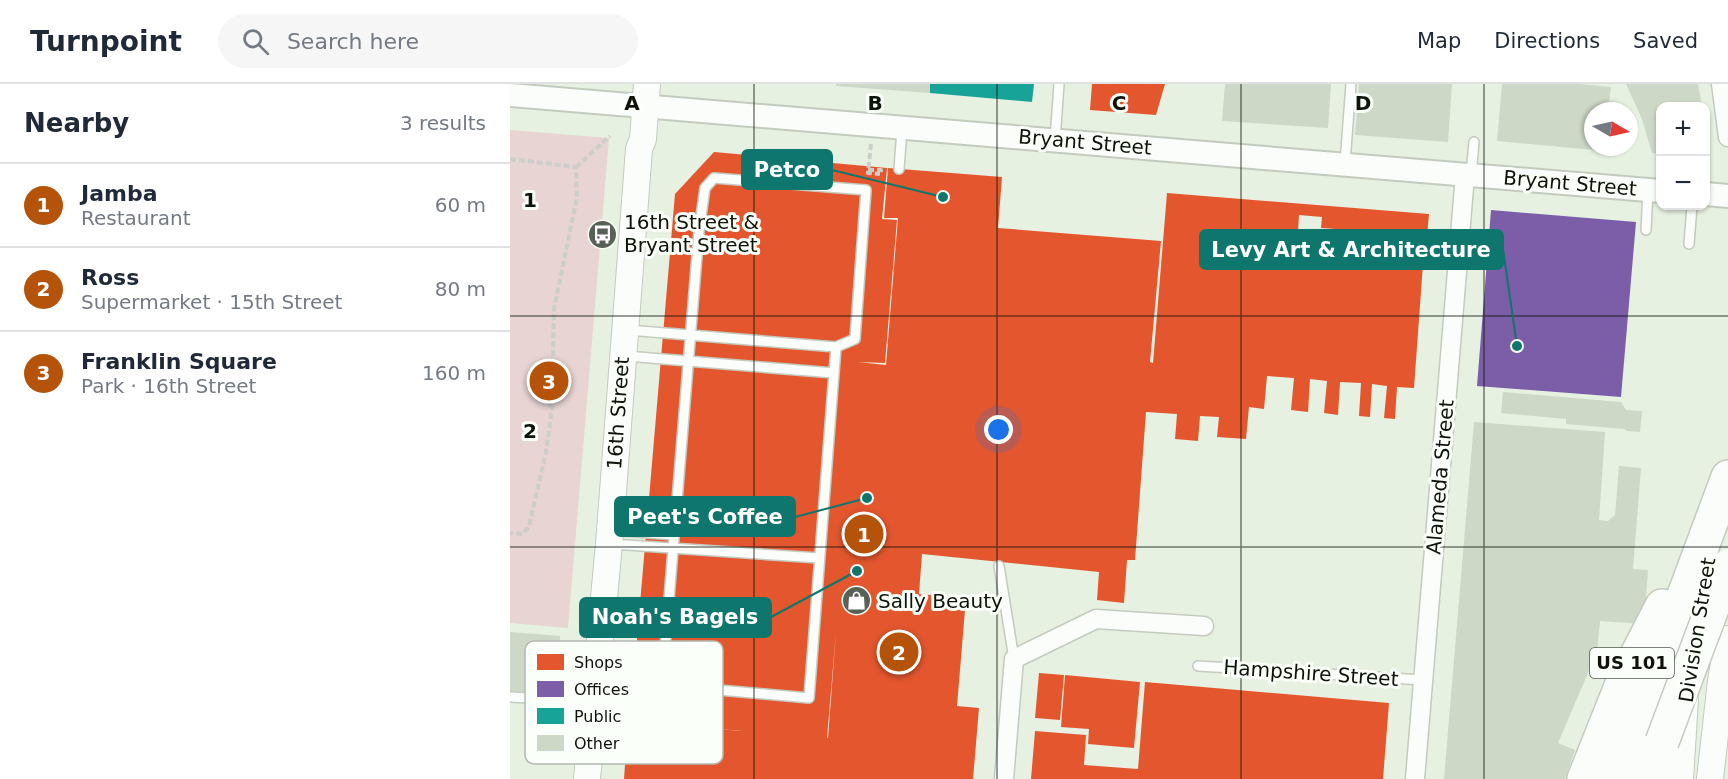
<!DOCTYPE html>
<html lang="en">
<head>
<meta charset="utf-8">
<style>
	body { margin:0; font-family:"DejaVu Sans",sans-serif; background:#f6f6f7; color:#1f2937 }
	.controls { position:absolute; right:18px; top:18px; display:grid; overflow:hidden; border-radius:12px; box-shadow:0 2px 4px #0004 }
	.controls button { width:54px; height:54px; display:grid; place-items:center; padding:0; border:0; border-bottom:2px solid #e0e1e3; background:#fff; color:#1f2937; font:30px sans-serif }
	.compass { position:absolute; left:1074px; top:18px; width:54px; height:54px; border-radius:50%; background:#fff; box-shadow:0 2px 4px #0004; rotate:99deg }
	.you { position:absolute; left:489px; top:346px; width:21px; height:21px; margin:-15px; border:4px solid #fff; border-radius:50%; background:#1a73e8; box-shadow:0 0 0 9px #1a73e833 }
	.badge { display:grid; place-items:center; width:39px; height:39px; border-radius:50%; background:#b45309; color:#fff; font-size:20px; font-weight:700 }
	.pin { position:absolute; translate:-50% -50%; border:3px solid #fff; box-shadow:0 2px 6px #0006 }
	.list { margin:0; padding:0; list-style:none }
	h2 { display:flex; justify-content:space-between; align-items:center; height:78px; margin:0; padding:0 24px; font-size:26px }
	h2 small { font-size:20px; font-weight:400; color:#747a83 }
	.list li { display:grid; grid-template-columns:39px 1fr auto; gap:18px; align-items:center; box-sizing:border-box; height:84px; padding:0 24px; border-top:2px solid #e0e1e3 }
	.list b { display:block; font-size:22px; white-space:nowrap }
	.list p { margin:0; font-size:20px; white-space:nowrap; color:#747a83 }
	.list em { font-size:20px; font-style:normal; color:#747a83 }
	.icon { flex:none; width:33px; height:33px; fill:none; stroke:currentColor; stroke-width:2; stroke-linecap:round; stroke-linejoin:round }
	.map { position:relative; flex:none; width:1218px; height:695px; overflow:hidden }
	header { display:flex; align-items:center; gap:36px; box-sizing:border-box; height:84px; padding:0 30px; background:#fff; border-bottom:2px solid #e0e1e3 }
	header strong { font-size:28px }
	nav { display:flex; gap:33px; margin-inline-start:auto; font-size:21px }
	.search { width:420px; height:54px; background:#f6f6f7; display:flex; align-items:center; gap:15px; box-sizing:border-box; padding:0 21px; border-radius:33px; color:#747a83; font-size:22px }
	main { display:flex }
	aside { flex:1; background:#fff }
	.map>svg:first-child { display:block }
	.green { fill:#e7d4d3 }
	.shops { fill:#e4572e; fill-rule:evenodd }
	.offices { fill:#7b5ea7 }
	.public { fill:#17a398 }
	.building { fill:#cdd8c6 }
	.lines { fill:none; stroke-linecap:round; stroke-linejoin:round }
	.service-casing { stroke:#c3cbbe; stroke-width:12 }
	.minor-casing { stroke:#c3cbbe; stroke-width:21 }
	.tertiary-casing { stroke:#c3cbbe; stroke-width:26 }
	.secondary-casing { stroke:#c3cbbe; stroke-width:28 }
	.motorway-casing { stroke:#c3cbbe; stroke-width:36 }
	.path { stroke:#cbcec9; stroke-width:4; stroke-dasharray:6 3; stroke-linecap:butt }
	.service { stroke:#fbfdfa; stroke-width:9 }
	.minor { stroke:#fbfdfa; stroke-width:18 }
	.tertiary { stroke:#fbfdfa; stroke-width:22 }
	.secondary { stroke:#fbfdfa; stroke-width:26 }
	.motorway { stroke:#fbfdfa; stroke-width:33 }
	.motorway-bridge-casing { stroke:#c3cbbe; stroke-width:36; stroke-linecap:butt }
	.motorway-bridge { stroke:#fbfdfa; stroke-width:33 }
	.grid { fill:none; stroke:#0c1309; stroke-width:1.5; stroke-opacity:0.55 }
	.labels { text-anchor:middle; stroke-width:6; stroke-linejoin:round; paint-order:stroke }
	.shield { fill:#fbfff9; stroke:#545a51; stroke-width:1.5 }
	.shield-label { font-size:18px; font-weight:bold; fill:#0c1309 }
	.street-label { font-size:20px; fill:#0c1309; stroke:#fbfff9 }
	.poi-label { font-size:20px; fill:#0c1309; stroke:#fbfff9; text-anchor:start }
	.key { fill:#fbfff9; stroke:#b3b8b1; stroke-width:1.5 }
	.key-label { font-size:16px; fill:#0c1309 }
	.grid-label { font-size:20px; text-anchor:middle; font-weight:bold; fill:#0c1309; stroke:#fbfff9; stroke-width:6; stroke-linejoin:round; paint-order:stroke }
	.leader { fill:none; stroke:#0f766e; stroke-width:2 }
	.callout-dot { fill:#0f766e; stroke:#fbfff9; stroke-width:2 }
	.callout { fill:#0f766e; stroke:#0f766e; stroke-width:2 }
	.callout-label { font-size:21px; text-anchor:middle; font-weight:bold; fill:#fff }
</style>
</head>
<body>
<header>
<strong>Turnpoint</strong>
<div class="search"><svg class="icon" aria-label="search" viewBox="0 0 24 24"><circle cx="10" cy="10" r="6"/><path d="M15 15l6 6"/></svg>Search here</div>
<nav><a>Map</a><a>Directions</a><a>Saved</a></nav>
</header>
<main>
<aside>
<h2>Nearby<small>3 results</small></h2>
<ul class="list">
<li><span class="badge">1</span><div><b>Jamba</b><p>Restaurant</p></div><em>60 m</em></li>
<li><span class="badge">2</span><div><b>Ross</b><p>Supermarket · 15th Street</p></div><em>80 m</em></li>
<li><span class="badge">3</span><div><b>Franklin Square</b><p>Park · 16th Street</p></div><em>160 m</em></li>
</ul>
</aside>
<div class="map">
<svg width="1218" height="695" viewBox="0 0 1218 695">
	<rect width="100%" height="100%" fill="#e6f1e1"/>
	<path class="green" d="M0,46L99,54L58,544L0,539Z"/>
	<path class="shops" d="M582,0H655L646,31L580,26Z
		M204,68L377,84L372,135L387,136L375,279L348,278L376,281L388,134H374L378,84L492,93L488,144L651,157L640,278L643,279L657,109L919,130L917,152H915L904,304L887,303L885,335L874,334L877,302L862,300L860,333L849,332L851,299L830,298L828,331L814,329L817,297L800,295L798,328L781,326L784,294L757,292L754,325L739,323L736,355L707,353L709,333L690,332L688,357L665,355L667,330L636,328L625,476H617L614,519L587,516L589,488L412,470L409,510L456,514L447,622L469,624L463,695H114L118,638L232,647L120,637L165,110ZM789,131L812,133L811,144L826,145L824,172L787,169L790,148H788ZM326,548L318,654H317Z
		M529,589L554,591L550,636L525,634Z
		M555,591L630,598L624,664L578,660L579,645L551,643Z
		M635,598L879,619L873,695H521L525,647L576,651L574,681L628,685Z"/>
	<path class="offices" d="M981,126L1126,138L1111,313L967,302Z"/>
	<path class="public" d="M420,0H524L522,18L420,9Z"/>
	<path class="building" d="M326,0H420V9L326,2Z
		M715,0H821L818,44L712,37Z
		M849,0H942L938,58L845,51Z
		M992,0H1070L1101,3L1098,27H1083V63H1095V67L987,57Z
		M1116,0H1188L1192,22H1150V70L1142,69L1132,35Z
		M1196,52H1197L1200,74H1196Z
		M993,308L1111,318L1116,326L1132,327L1130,348L1117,347L1114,345L1056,340V335L991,329Z
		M964,338L1095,348L1089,436L1098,437L1105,431L1109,382L1131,384L1123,485L1138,486L1134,540L1090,537L1087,568L1048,659L1065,666L1055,695H934Z
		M0,548L50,552L45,614L0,610Z"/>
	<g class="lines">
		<defs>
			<path id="service" d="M545,56L549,0
				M835,79L841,0
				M389,85L392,45
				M961,91L964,58
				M1136,146L1138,106
				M1179,160L1182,122
				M118,246L326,263L345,255L356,106L204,94L195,104L189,147L152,601L299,614L326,263
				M116,272L324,289
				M101,446L164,451
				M102,460L309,474
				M489,482L504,575
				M688,582L913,596
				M89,604L122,607
				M0,613L19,614L26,622L81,626"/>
			<path id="minor" d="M1211,0L1218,53
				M494,695L504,575L586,535L694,542
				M905,695L955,91"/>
			<path id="tertiary" d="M0,11L1150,107
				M1196,110L1218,112"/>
			<path id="secondary" d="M77,695L99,460L129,65L133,55L137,0
				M1170,695L1175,615
				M1200,695L1211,597L1218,555"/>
			<path id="motorway" d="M1074,695L1112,600L1152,522
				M1108,695L1144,592L1218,393
				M1140,695L1152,658"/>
		</defs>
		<use href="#service" class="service-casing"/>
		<use href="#minor" class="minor-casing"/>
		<use href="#tertiary" class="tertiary-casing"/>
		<use href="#secondary" class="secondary-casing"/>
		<use href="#motorway" class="motorway-casing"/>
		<path class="path" d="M361,60L358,89L370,90
			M0,75L66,83L67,113L44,225L42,325L36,368L19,442L13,450L0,449
			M66,83L100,52
			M358,86H371L370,90
			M29,305L42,324"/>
		<use href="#service" class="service"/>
		<use href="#minor" class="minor"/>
		<use href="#tertiary" class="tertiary"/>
		<use href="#secondary" class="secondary"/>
		<use href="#motorway" class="motorway"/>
		<defs>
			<path id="motorway-bridge" d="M1152,658L1218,482"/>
		</defs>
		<use href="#motorway-bridge" class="motorway-bridge-casing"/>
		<use href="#motorway-bridge" class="motorway-bridge"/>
	</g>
	<path class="grid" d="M244,0V695M487,0V695M731,0V695M974,0V695M0,232H1218M0,463H1218"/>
	<defs>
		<symbol id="bus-disc" viewBox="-11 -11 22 22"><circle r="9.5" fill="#586155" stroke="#fbfff9"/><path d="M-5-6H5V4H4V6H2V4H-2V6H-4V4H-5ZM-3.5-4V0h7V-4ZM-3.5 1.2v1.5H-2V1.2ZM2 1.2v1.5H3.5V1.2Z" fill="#fff"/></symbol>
		<symbol id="shop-disc" viewBox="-11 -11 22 22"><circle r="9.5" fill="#586155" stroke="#fbfff9"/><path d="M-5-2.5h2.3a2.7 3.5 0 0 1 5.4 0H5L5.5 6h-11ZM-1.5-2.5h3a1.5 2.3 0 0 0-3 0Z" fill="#fff"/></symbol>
	</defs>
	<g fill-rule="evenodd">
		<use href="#bus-disc" x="76" y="134" width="33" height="33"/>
		<use href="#shop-disc" x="330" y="500" width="33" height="33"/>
	</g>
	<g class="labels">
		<rect class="shield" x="1080" y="564" width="84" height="30" rx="4.5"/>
		<g class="shield-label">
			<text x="1122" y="585">US 101</text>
		</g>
		<g class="street-label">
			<text transform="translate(575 58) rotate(5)" y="7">Bryant Street</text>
			<text transform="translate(1060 99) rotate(5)" y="7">Bryant Street</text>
			<text transform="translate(108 329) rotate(-86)" y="7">16th Street</text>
			<text transform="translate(930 393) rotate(-85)" y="7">Alameda Street</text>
			<text transform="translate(1187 546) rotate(-81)" y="7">Division Street</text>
			<text transform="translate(801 589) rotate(4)" y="7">Hampshire Street</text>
		</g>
		<g class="poi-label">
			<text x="114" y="145">16th Street &amp;<tspan x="114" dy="23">Bryant Street</tspan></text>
			<text x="368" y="524">Sally Beauty</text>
		</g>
	</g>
	<rect x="15" y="557" width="198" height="123" rx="9" class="key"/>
	<rect x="27" y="570" width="27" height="16" fill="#e4572e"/>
	<rect x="27" y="597" width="27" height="16" fill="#7b5ea7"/>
	<rect x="27" y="624" width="27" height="16" fill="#17a398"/>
	<rect x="27" y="651" width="27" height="16" fill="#cdd8c6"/>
	<g class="key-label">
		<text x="64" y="584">Shops</text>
		<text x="64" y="611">Offices</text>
		<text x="64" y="638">Public</text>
		<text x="64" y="665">Other</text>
	</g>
	<g class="grid-label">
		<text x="122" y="26">A</text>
		<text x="365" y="26">B</text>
		<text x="609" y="26">C</text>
		<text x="853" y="26">D</text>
		<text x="20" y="123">1</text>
		<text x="20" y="354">2</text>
	</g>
	<path class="leader" d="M433 113L322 86M1007 262L993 165M357 414L285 433M347 487L261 533"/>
	<g class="callout-dot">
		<circle cx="433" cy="113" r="6"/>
		<circle cx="1007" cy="262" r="6"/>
		<circle cx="357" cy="414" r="6"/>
		<circle cx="347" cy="487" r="6"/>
	</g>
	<g class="callout">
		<rect x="232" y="66" width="90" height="39" rx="6"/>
		<rect x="690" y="146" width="303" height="39" rx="6"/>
		<rect x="105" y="413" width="180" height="39" rx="6"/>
		<rect x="70" y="514" width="191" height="39" rx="6"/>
	</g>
	<g class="callout-label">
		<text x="277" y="93">Petco</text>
		<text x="841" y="173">Levy Art &amp; Architecture</text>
		<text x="195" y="440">Peet's Coffee</text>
		<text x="165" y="540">Noah's Bagels</text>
	</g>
</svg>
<div class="controls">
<button>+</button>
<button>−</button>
</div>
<svg class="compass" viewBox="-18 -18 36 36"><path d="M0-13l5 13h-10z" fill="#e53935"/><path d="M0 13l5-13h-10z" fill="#747a83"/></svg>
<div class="you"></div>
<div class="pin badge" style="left:354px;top:450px">1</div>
<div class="pin badge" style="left:389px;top:568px">2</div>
<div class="pin badge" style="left:39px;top:297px">3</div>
</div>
</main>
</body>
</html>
